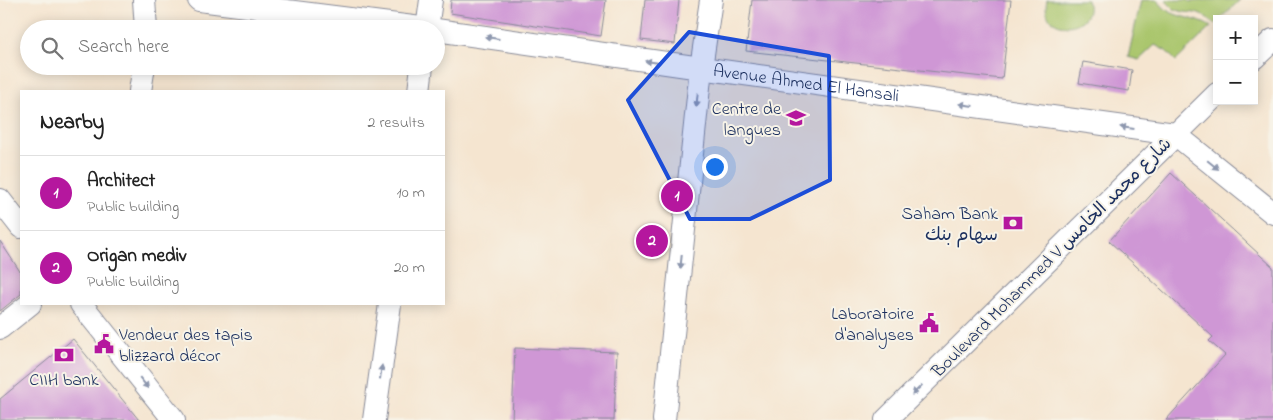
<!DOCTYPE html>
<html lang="en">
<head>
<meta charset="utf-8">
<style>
	body { margin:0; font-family:"Indie Flower","Playpen Sans Arabic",sans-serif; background:#f2f2f2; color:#222 }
	.controls { position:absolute; right:15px; top:15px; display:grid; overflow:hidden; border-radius:0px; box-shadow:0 2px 12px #0003 }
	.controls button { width:45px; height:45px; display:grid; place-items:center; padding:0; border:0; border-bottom:1px solid #e0e0e0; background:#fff; color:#222; font:25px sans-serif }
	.you { position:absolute; left:714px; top:166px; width:18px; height:18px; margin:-12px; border:4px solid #fff; border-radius:50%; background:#1a73e8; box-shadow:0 0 0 8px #1a73e833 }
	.badge { display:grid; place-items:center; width:32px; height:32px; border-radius:50%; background:#b5179e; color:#fff; font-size:16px; font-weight:700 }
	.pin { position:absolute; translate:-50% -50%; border:2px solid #fff; box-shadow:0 1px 5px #0006 }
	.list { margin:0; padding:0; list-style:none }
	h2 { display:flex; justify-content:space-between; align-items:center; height:65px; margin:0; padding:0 20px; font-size:21px }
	h2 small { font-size:16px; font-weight:400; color:#767676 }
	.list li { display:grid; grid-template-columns:32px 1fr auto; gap:15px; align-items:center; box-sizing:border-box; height:75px; padding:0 20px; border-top:1px solid #e0e0e0 }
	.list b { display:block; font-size:19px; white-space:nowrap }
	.list p { margin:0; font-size:16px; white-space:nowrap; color:#767676 }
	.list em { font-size:16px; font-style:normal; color:#767676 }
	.icon { flex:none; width:28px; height:28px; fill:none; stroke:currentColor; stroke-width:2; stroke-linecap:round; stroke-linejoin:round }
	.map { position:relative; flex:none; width:1273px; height:420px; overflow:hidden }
	.search { position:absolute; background:#fff; box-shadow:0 2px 12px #0003; left:20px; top:20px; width:425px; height:55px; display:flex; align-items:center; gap:12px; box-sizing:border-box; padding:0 18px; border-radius:28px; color:#767676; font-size:19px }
	.panel { position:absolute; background:#fff; box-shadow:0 2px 12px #0003; left:20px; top:90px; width:425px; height:215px; border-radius:0px }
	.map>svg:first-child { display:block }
	.green { fill:#aac66d; stroke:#627a66 }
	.building { fill:#cf97d5 }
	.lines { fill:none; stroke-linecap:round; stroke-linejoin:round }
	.street-casing { stroke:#888a97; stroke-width:24 }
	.street { stroke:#fff; stroke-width:22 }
	.oneway { fill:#8d97ae }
	.marked { fill:#1d4ed8; fill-opacity:0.2; stroke:#1d4ed8; stroke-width:4; stroke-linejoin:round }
	.labels { text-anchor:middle; stroke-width:4; stroke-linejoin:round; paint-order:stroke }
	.street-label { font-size:18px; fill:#1b2f5e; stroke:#f7f3e8 }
	.poi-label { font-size:18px; fill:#1b2f5e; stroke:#f7f3e8; text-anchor:end }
</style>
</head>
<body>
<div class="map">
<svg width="1273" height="420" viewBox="0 0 1273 420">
	<rect width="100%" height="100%" fill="#f7f3e8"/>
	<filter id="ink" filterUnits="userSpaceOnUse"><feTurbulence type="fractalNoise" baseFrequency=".02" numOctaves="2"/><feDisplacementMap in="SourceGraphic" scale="10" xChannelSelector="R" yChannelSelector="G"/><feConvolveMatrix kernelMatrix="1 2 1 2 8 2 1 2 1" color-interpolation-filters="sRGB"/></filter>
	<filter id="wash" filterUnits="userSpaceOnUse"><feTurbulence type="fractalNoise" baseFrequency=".0096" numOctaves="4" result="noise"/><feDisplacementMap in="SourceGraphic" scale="20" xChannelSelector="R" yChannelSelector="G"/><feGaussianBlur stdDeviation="1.12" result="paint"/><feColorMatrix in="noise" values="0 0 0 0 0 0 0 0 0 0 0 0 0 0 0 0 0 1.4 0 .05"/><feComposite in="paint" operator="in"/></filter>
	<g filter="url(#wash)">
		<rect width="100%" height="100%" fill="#f5e5d0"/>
		<path class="green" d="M1047,0H1087C1098,33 1038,36 1047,0Z
			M1141,0H1158C1169,20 1194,15 1211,27L1176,61L1166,51L1155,45L1139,60L1128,57Z
			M1165,0H1188L1191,2L1208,0H1240L1220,19H1217V22L1214,24L1206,17L1196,13L1183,12L1174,9Z"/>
		<g id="blocks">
			<path class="building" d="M451,0H606L601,36L450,13Z
				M645,0H679L675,44L641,40Z
				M752,0H1011L1002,79L746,51Z
				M1083,62L1132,70L1129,91L1079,83Z
				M1171,173L1273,267V420H1166L1225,355L1209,341L1213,337L1109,241Z
				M0,241L21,273V294L0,311Z
				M73,339L139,420H0V399Z
				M515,348L617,352L614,420H512Z"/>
		</g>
	</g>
	<g filter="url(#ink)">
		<use href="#blocks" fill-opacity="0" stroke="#888a97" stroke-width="1"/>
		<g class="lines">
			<defs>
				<g id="street">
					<path d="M144,0L146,29"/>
					<path d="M199,0L429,29"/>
					<path d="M427,29L431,0"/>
					<path id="s1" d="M436,30L701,68L1175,134"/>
					<path d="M1254,58L1273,40"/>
					<path d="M140,91L144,66"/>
					<path d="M419,91L422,66"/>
					<path d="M1175,134L1273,213"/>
					<path d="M0,200L21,227"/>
					<path d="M81,304L174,420"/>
					<path d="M0,328L30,304"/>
					<path d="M374,420L390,304"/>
					<path d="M664,420L701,68L711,0"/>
					<path d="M886,420L1217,94"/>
				</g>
			</defs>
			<use href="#street" class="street-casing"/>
			<use href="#street" class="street"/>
		</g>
		<defs><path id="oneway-solid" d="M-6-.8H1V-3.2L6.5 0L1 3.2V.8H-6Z" transform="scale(1.25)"/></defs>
		<g class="oneway">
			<use href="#oneway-solid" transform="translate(492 38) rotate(-172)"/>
			<use href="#oneway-solid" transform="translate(652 62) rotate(-172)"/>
			<use href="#oneway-solid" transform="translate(697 100) rotate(96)"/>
			<use href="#oneway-solid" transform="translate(966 105) rotate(-172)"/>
			<use href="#oneway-solid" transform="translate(1127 128) rotate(-172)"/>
			<use href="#oneway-solid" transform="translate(1213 165) rotate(39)"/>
			<use href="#oneway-solid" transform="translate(681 262) rotate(96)"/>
			<use href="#oneway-solid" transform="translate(381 372) rotate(-82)"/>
			<use href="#oneway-solid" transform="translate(144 383) rotate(51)"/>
			<use href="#oneway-solid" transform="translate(917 390) rotate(135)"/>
		</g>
	</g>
	<path class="marked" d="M689,32L829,56L830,180L750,219H690L628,100Z"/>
	<defs>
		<symbol id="school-bare" viewBox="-9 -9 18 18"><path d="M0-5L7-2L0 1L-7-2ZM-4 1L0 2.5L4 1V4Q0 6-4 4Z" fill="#b5179e" stroke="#f7f3e8" stroke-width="2.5" paint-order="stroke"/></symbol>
		<symbol id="bank-bare" viewBox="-9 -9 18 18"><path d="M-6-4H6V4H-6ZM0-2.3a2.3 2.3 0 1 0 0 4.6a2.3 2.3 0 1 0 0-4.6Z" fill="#b5179e" stroke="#f7f3e8" stroke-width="2.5" paint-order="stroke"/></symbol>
		<symbol id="civic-bare" viewBox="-9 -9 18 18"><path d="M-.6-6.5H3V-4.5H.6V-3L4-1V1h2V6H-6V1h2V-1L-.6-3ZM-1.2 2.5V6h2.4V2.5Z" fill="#b5179e" stroke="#f7f3e8" stroke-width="2.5" paint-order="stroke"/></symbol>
	</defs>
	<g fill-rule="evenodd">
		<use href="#school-bare" x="782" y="104" width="28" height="28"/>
		<use href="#bank-bare" x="999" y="209" width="28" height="28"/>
		<use href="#civic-bare" x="915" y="309" width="28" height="28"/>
		<use href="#civic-bare" x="90" y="330" width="28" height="28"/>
		<use href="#bank-bare" x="50" y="341" width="28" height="28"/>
	</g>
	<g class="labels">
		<g class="street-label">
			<text dy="6" stroke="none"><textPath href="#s1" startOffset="374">Avenue Ahmed El Hansali</textPath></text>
			<text transform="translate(1051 257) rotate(-45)" y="6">Boulevard Mohammed V شارع محمد الخامس</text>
		</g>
		<g class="poi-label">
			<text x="781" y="114">Centre de<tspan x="781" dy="21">langues</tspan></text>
			<text x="998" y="219">Saham Bank<tspan x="998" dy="21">سهام بنك</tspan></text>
			<text x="914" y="319">Laboratoire<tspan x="914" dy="21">d'analyses</tspan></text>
			<text x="119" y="340" text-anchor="start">Vendeur des tapis<tspan x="119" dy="21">blizzard décor</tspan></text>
			<text x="64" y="385" text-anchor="middle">CIIH bank</text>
		</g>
	</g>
</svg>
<div class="controls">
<button>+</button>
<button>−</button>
</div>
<div class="you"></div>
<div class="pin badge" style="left:677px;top:196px">1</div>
<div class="pin badge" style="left:652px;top:241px">2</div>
<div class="search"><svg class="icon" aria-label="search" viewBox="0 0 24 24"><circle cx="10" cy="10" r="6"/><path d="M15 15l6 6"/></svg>Search here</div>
<section class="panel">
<h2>Nearby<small>2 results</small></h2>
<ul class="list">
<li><span class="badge">1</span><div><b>Architect</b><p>Public building</p></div><em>10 m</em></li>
<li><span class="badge">2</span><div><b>Origan mediv</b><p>Public building</p></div><em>20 m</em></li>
</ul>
</section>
</div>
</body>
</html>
